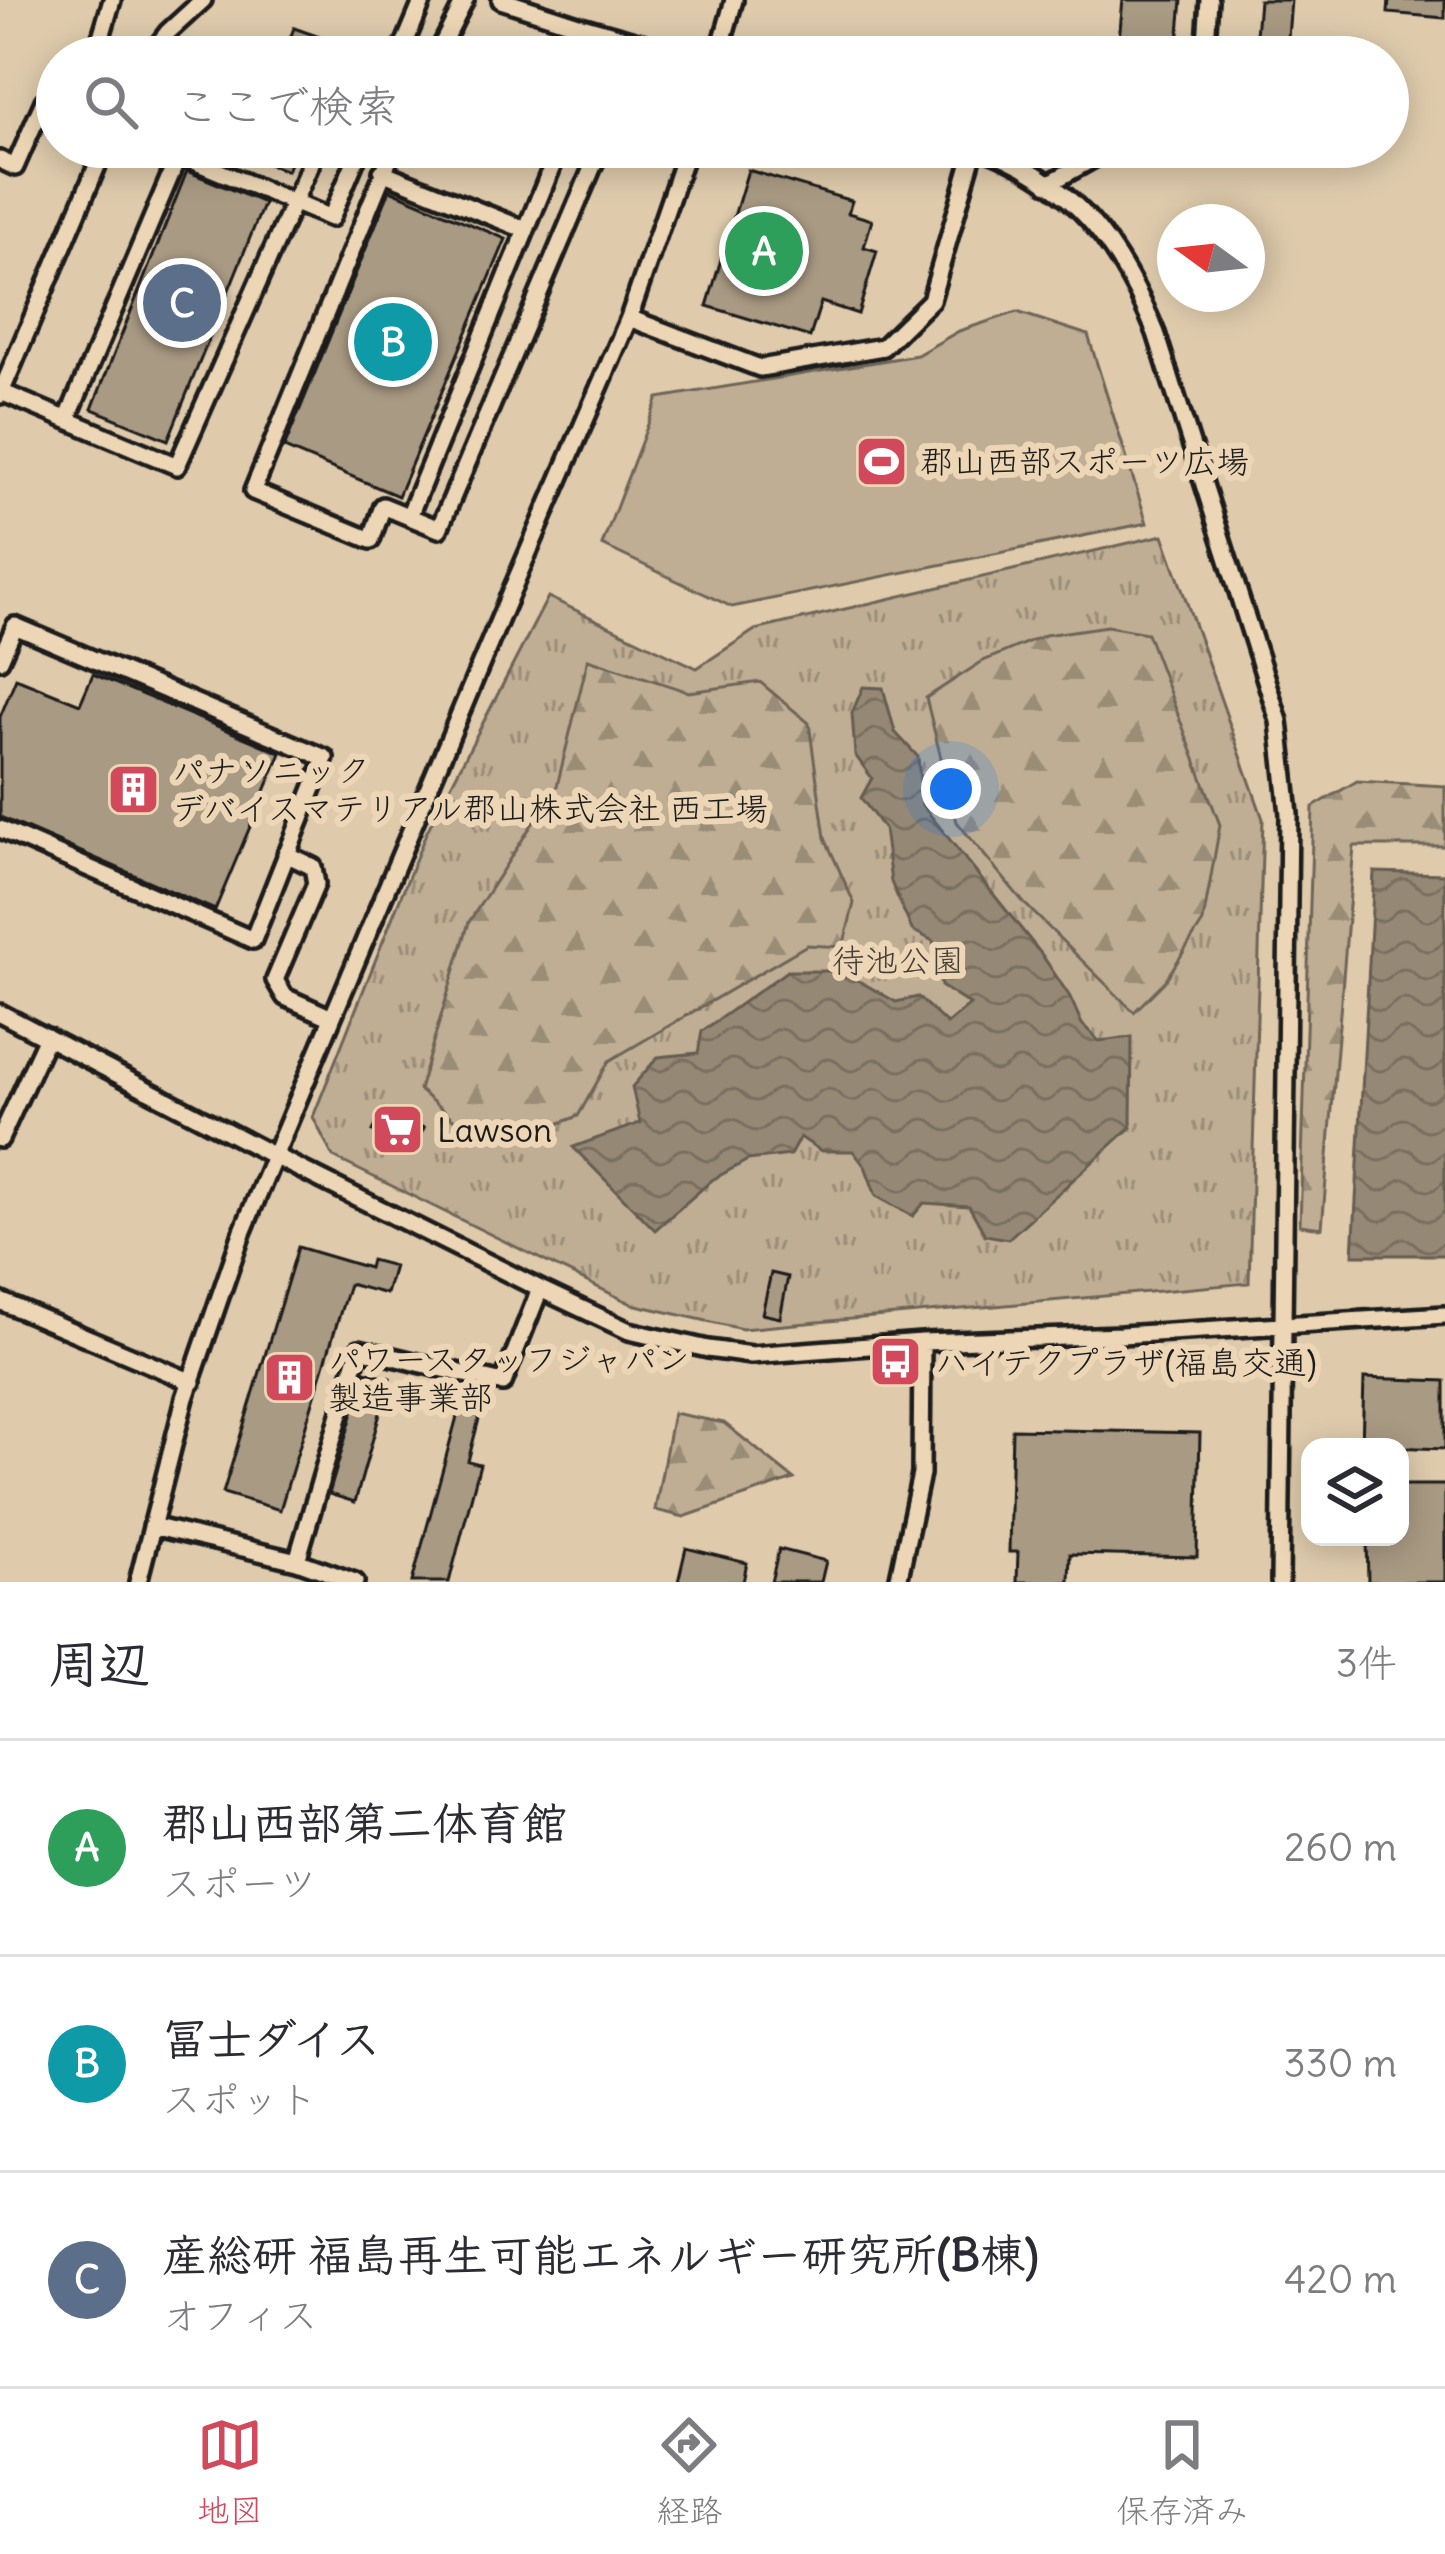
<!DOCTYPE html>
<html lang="ja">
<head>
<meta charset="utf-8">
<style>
	body { margin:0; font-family:Delius,"Klee One",sans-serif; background:#f7f7f7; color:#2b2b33 }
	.controls { position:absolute; right:36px; bottom:36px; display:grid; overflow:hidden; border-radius:24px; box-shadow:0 6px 30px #0003 }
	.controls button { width:108px; height:108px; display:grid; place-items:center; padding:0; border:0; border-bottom:3px solid #e1e1e2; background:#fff; color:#2b2b33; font:60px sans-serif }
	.compass { position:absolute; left:1157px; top:204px; width:108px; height:108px; border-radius:50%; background:#fff; box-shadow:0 6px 30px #0003; rotate:285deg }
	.you { position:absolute; left:951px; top:789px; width:42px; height:42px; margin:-30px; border:9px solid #fff; border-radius:50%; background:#1a73e8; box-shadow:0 0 0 18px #1a73e833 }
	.badge { display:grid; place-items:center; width:78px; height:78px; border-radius:50%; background:#d1495b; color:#fff; font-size:39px; font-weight:700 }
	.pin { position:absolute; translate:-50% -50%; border:6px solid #fff; box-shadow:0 3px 12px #0006 }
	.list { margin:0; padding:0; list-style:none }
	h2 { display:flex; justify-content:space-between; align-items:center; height:156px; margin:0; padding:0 48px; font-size:51px }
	h2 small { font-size:39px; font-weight:400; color:#7c7c81 }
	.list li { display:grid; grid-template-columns:78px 1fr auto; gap:36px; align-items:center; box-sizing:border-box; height:216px; padding:0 48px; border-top:3px solid #e1e1e2 }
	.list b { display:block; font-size:45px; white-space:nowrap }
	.list p { margin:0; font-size:39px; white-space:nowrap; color:#7c7c81 }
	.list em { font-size:39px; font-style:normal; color:#7c7c81 }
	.icon { flex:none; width:66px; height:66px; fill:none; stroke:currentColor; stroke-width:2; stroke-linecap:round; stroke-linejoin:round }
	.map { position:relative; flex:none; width:1445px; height:1582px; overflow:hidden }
	.search { position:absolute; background:#fff; box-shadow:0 6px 30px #0003; left:36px; right:36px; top:36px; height:132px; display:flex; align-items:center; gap:30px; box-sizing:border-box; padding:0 42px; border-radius:66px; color:#7c7c81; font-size:45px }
	.sheet { height:804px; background:#fff }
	nav { display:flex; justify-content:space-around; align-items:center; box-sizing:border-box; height:168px; border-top:3px solid #e1e1e2; background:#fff; font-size:33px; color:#7c7c81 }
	nav a { display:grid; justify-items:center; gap:6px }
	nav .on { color:#d1495b }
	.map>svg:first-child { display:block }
	.grass { fill:url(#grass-tufts); stroke:#6e6558; stroke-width:3 }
	.forest { fill:url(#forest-firs); stroke:#6e6558; stroke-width:3 }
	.pitch { fill:#bfae94; stroke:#6e6558; stroke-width:3 }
	.water { fill:url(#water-waves); stroke:#655d51; stroke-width:3 }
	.building { fill:#a99a83; stroke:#1c1c1c; stroke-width:3 }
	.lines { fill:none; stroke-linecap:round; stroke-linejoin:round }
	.minor-casing { stroke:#1c1c1c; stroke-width:24 }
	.minor { stroke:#ecd6b5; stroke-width:15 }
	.labels { text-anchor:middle; stroke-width:12; stroke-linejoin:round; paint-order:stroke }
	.poi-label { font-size:33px; fill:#1c1c1c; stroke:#ecd6b5; text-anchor:start }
	.park-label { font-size:33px; fill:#45403a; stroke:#ecd6b5 }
</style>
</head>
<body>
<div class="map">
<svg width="1445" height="1582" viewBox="0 0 1445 1582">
	<defs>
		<pattern id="grass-tufts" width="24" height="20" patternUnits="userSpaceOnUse" patternTransform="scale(3)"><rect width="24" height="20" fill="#bfae94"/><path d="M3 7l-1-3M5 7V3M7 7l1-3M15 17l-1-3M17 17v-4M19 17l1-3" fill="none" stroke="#9a8d78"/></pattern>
		<pattern id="forest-firs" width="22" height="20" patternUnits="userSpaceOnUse" patternTransform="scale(3)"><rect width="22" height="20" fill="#bfae94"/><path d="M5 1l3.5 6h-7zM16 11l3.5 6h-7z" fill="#9a8d78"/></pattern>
		<pattern id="water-waves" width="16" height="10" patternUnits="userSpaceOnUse" patternTransform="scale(3)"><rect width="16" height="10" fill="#958874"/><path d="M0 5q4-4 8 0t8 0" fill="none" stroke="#796e5e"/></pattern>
	</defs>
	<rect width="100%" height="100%" fill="#dfcbac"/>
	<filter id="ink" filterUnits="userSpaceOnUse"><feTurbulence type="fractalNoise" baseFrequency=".00833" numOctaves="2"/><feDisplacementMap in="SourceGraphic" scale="24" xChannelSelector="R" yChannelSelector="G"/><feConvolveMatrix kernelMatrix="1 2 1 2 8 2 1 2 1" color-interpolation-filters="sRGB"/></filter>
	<g filter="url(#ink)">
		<path class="grass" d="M1163,535L1263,819L1249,1283L742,1329L632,1304L333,1157L313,1117L426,833L548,597L697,668L755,630Z"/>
		<path class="forest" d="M1107,626L1147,633L1220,825L1203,922L1164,982L1134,1012L1024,903L957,822L926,698L983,661L1045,635Z
			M588,659L689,692L760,682L809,723L825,838L854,903L843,947L807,945L609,1061L578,1116L535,1133L465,1129L419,1090L469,922L557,786Z
			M1357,781L1445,786V846H1354L1322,1228L1300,1225L1313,807Z
			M673,1413L724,1423L794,1479L684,1517L655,1510Z"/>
		<path class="pitch" d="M1017,312L1088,335L1147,523L732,607L602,545L658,398L917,355L959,331Z"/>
		<path class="water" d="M863,687L883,688L895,732L918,757L922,805L1042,955L1070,997L1082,1024L1099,1041L1132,1037L1131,1127L1008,1239L985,1235L969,1206L924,1203L913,1216L876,1196L865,1166L853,1151H821L800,1137L790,1155L748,1160L712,1180L655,1230L573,1147L640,1123L632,1087L658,1057L698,1053L702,1031L787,971H830L857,980L896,1002L918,997L947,1024L970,1005L941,986L933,941L912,930L891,882L884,829L861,798L872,778L855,755L852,713Z
			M1374,872L1445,874V1255H1353Z"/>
		<path class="building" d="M1123,0H1182L1178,44L1119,39Z
			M1259,0H1291L1287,50L1255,47Z
			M1389,0H1445V18L1388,13Z
			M294,28L334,42L329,57H283Z
			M225,147H296L287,171Z
			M748,170L852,201L848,213L872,220L864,247L877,251L858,314L821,302L810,337L707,306Z
			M187,171L264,203L168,440L92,409Z
			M390,190L506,239L398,496L284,448Z
			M93,674L281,753L215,910L0,817V717L16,678L80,704Z
			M384,1109L424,1128L412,1151L373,1131Z
			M298,1247L369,1268L371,1260L394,1266L386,1294L349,1284L280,1510L223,1493Z
			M771,1273L788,1277L780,1318L762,1314Z
			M365,1371L390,1378L355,1502L329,1494Z
			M1364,1378L1445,1381V1449L1362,1446Z
			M459,1409L480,1415L468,1461L480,1464L449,1582H412Z
			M1012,1429L1200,1433L1197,1557L1070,1554L1069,1582H1017L1018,1552H1009Z
			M1400,1485H1445V1582H1368L1367,1537H1400Z
			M686,1548L747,1563L743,1582H678Z
			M779,1549L826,1561L821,1582H771Z"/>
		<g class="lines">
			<defs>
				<path id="minor" d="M501,0L578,25L691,57
					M95,57L112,0
					M149,57L168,32L203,0
					M399,57L423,0
					M436,57L465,0
					M718,57L734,0
					M1205,57L1209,0
					M160,147L331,218L361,147
					M394,147L253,491L371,540L383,506L439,529L601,147
					M978,147C1073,180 1119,244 1156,333L1279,721L1289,814L1280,1582
					M0,160L15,167L44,101L57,106
					M382,172L526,230
					M1048,184L1114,147
					M629,318L760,368L883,347L931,300L975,147
					M1,392L177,466L318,147
					M0,395L105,147
					M67,420L179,155
					M409,516L560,147
					M0,660L15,626L325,758L253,940L0,829
					M286,854L313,867L316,884L275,980L285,997L332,1018
					M0,1013L274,1156L540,1289L629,1331L708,1349L751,1355L922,1342L1121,1335L1445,1315
					M0,1139L47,1037
					M0,1301L192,1382
					M152,1526L297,1561L355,1582
					M297,1561L359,1349L503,1383L540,1289
					M138,1582L185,1398L242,1233L511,592L629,318L688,147
					M898,1582L921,1474L922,1342"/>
			</defs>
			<use href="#minor" class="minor-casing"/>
			<use href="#minor" class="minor"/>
		</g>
	</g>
	<defs>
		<symbol id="stadium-square" viewBox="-11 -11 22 22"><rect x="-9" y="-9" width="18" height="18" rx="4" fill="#d1495b" stroke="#ecd6b5"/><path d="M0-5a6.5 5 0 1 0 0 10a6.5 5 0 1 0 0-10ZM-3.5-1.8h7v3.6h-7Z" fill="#fff"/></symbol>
		<symbol id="building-square" viewBox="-11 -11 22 22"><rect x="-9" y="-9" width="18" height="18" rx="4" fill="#d1495b" stroke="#ecd6b5"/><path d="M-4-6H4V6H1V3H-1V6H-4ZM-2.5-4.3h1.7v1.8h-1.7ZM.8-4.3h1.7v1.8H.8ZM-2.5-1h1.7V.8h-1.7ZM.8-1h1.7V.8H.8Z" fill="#fff"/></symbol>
		<symbol id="supermarket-square" viewBox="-11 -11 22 22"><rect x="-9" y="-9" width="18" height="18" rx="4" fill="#d1495b" stroke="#ecd6b5"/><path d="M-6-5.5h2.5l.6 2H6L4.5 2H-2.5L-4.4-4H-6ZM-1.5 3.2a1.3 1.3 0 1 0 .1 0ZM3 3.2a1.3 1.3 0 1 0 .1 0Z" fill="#fff"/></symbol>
		<symbol id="bus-square" viewBox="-11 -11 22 22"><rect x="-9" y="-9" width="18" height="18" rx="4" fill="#d1495b" stroke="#ecd6b5"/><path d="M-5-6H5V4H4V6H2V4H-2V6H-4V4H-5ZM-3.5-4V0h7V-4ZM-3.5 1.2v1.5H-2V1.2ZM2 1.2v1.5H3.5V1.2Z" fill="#fff"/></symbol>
	</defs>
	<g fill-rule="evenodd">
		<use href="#stadium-square" x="852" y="432" width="59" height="59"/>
		<use href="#building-square" x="104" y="760" width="59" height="59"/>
		<use href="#supermarket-square" x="368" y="1100" width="59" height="59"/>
		<use href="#bus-square" x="866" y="1332" width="59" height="59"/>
		<use href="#building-square" x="260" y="1348" width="59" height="59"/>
	</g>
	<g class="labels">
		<g class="poi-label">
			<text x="920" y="473">郡山西部スポーツ広場</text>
			<text x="172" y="782">パナソニック<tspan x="172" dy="38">デバイスマテリアル郡山株式会社 西工場</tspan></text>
			<text x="437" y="1142">Lawson</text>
			<text x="328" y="1371">パワースタッフジャパン<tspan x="328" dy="38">製造事業部</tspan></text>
			<text x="935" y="1374">ハイテクプラザ(福島交通)</text>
		</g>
		<g class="park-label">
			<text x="898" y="972">待池公園</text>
		</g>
	</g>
</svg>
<div class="controls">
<button><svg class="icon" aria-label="layers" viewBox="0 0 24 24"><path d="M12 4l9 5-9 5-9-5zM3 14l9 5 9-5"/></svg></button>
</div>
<svg class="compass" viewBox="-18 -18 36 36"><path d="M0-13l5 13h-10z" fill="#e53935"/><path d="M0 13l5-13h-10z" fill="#7c7c81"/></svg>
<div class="you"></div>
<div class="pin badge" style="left:764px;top:251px;background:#2e9e5b">A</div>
<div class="pin badge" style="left:393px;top:342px;background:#0f9aa8">B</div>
<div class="pin badge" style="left:182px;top:303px;background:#5c6f8a">C</div>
<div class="search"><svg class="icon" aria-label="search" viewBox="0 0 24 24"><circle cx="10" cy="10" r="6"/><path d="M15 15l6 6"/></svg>ここで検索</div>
</div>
<section class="sheet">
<h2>周辺<small>3件</small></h2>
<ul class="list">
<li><span class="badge" style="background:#2e9e5b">A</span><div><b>郡山西部第二体育館</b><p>スポーツ</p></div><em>260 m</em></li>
<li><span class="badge" style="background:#0f9aa8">B</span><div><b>冨士ダイス</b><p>スポット</p></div><em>330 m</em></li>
<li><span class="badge" style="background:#5c6f8a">C</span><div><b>産総研 福島再生可能エネルギー研究所(B棟)</b><p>オフィス</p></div><em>420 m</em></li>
</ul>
</section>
<nav>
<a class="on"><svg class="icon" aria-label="map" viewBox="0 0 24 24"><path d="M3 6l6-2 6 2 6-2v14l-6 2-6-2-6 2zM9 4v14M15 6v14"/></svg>地図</a>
<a><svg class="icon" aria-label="directions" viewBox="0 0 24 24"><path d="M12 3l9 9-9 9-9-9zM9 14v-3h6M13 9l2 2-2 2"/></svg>経路</a>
<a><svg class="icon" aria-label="saved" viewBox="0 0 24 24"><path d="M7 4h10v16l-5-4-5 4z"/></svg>保存済み</a>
</nav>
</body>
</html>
